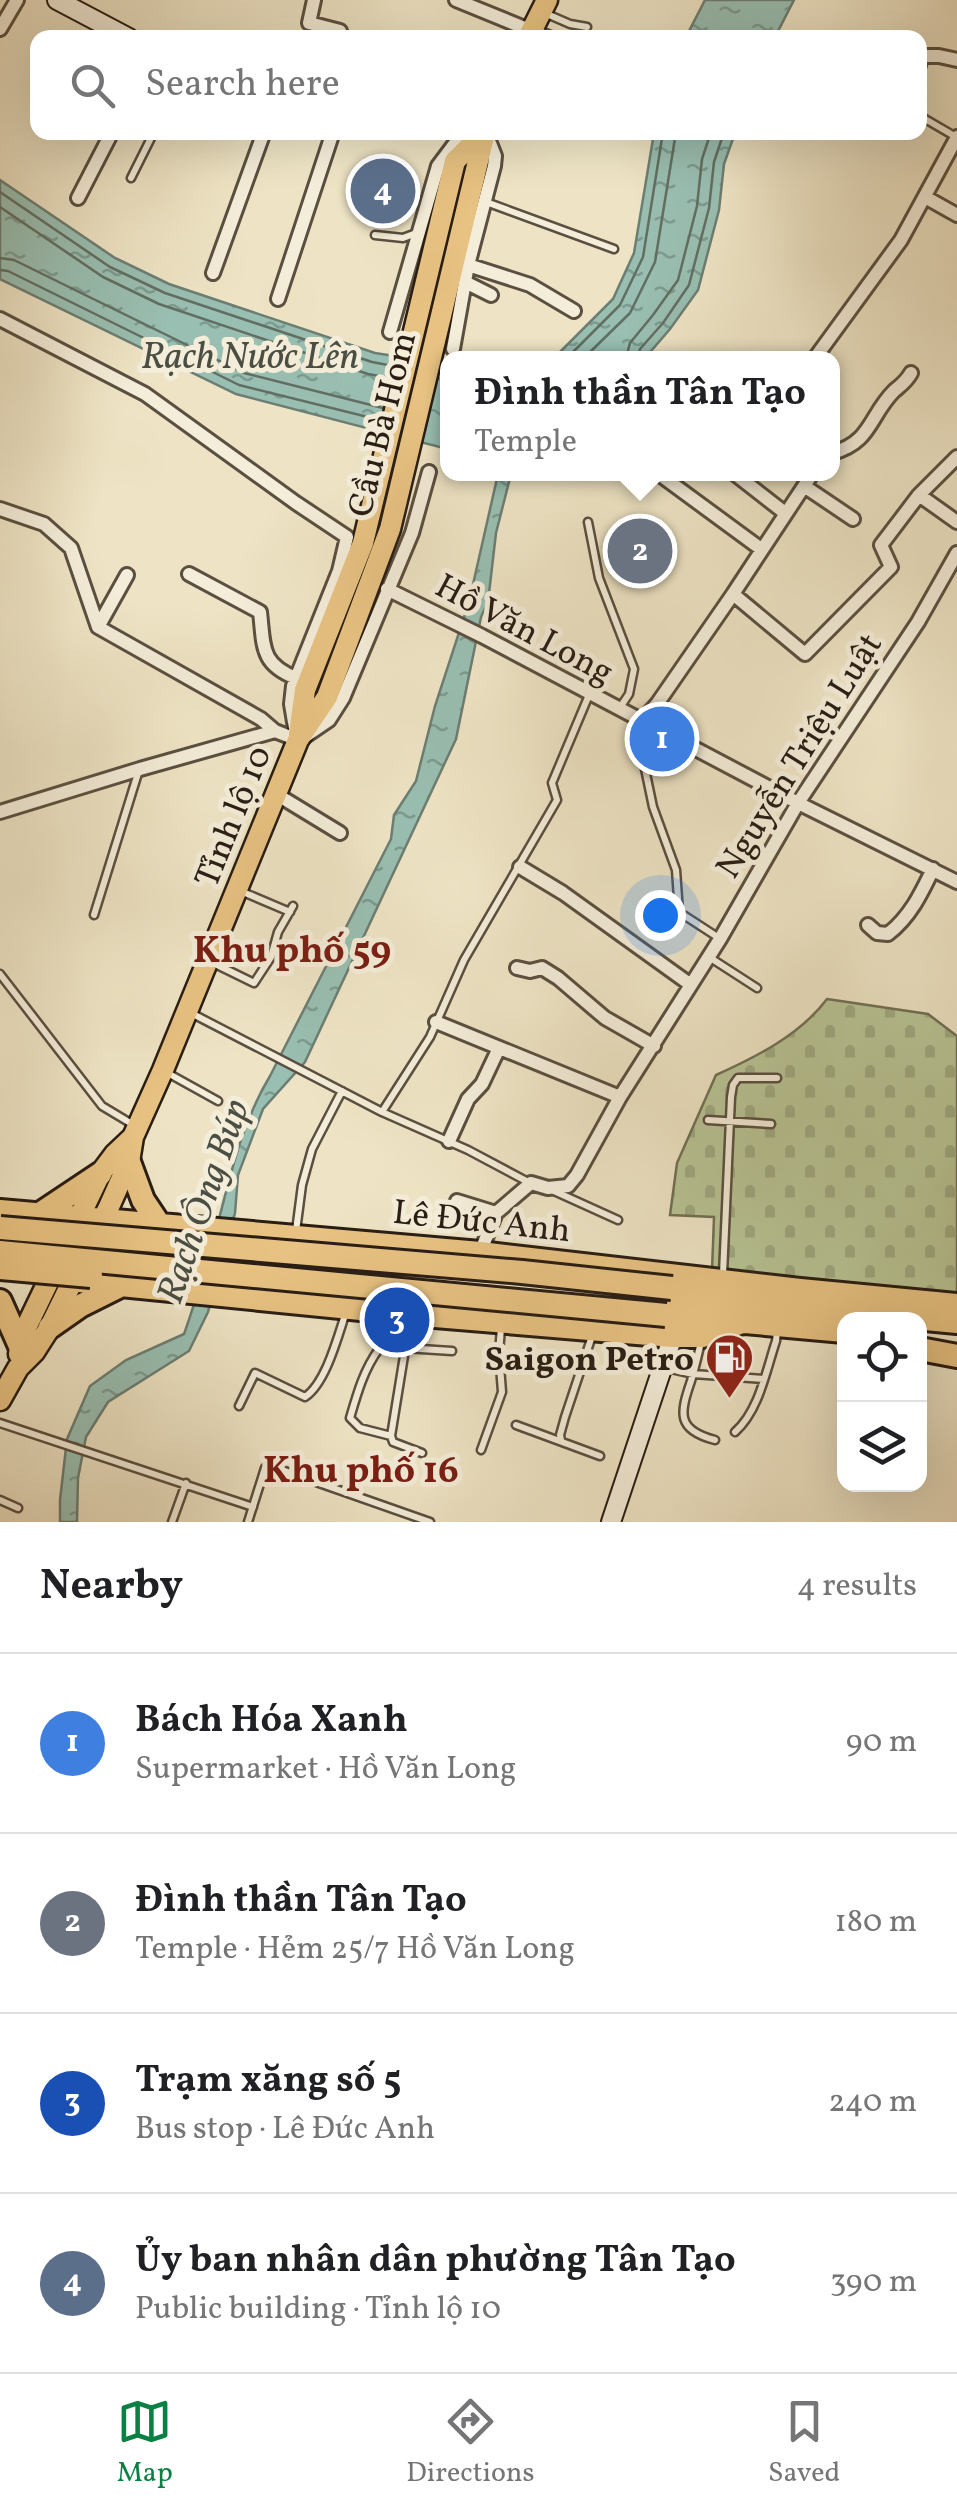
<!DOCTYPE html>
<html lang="en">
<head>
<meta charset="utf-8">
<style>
	body { margin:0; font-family:Vollkorn,serif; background:#f2f2f2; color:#202124 }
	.controls { position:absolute; right:30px; bottom:30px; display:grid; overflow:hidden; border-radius:20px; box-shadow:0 10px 40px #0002 }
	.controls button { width:90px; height:90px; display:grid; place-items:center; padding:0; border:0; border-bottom:2px solid #e0e0e0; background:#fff; color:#202124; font:50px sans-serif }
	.you { position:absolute; left:660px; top:915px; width:35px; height:35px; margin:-25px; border:8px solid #fff; border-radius:50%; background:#1a73e8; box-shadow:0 0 0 15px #1a73e833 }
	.badge { display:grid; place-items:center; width:65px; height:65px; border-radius:50%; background:#0b8043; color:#fff; font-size:32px; font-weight:700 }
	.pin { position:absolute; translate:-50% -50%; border:5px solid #fff; box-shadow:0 2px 10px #0006 }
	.popup { position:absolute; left:440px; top:351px; width:400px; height:130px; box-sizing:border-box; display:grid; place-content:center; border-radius:20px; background:#fff; filter:drop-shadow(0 2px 8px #0005); font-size:32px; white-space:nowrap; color:#757577 }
	.popup b { font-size:38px; color:#202124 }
	.popup::after { content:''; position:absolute; left:50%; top:100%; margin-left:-20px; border:20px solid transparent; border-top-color:#fff }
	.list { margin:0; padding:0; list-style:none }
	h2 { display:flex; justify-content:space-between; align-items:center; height:130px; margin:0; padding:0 40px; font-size:42px }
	h2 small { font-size:32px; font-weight:400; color:#757577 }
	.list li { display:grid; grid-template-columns:65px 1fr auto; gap:30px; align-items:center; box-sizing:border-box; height:180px; padding:0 40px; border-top:2px solid #e0e0e0 }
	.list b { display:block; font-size:38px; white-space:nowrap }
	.list p { margin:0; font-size:32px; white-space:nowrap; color:#757577 }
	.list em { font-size:32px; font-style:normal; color:#757577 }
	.icon { flex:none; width:55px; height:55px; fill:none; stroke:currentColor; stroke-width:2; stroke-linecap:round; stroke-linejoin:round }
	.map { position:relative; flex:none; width:957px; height:1522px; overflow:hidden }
	.search { position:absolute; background:#fff; box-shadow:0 10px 40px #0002; left:30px; right:30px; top:30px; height:110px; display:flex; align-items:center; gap:25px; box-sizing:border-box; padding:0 35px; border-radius:20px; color:#757577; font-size:38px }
	.sheet { height:850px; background:#fff }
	nav { display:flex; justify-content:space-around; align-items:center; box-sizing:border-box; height:140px; border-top:2px solid #e0e0e0; background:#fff; font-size:28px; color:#757577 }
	nav a { display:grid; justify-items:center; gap:5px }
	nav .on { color:#0b8043 }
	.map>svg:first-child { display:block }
	.cemetery { fill:url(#cemetery-stones); stroke:#707054; stroke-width:2.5 }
	.water { fill:url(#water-ripples); stroke:#6c7e73; stroke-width:2.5 }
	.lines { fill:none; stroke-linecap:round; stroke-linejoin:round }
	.shore { stroke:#616e63; stroke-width:2.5 }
	.lane-casing { stroke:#5a4f40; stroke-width:11 }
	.street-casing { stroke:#5a4f40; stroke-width:18 }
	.secondary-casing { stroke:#291d14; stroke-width:22 }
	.primary-casing { stroke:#291d14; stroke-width:25 }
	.highway-casing { stroke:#291d14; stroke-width:28 }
	.lane { stroke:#f4edd9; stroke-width:6 }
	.street { stroke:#f4edd9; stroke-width:12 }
	.secondary { stroke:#f4edd9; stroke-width:18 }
	.primary { stroke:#e7c282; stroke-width:20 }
	.highway { stroke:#e7c282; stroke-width:22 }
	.highway-bridge-casing { stroke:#291d14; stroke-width:28; stroke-linecap:butt }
	.highway-bridge { stroke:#e7c282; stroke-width:22 }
	.labels { text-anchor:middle; stroke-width:10; stroke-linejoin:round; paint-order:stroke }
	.street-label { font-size:35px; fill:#291d14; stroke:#f4edd9 }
	.poi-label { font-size:35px; font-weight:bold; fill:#291d14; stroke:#f4edd9; text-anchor:end }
	.water-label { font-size:38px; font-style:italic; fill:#4b4e43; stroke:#f4edd9 }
	.neighbourhood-label { font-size:38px; font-weight:bold; fill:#7a1f14; stroke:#f4edd9 }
</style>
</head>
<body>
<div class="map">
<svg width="957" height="1522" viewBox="0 0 957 1522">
	<defs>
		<pattern id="cemetery-stones" width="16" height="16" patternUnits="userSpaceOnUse" patternTransform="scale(2.5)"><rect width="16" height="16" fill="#b8c495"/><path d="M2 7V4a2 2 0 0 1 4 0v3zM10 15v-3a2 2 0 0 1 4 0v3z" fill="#9ea880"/></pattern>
		<pattern id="water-ripples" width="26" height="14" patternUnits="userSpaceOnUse" patternTransform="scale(2.5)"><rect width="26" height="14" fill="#99bfb2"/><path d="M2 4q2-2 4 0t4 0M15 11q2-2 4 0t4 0" fill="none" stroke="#7d9b90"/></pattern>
	</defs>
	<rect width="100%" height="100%" fill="#eee4c5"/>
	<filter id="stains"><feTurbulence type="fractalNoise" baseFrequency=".002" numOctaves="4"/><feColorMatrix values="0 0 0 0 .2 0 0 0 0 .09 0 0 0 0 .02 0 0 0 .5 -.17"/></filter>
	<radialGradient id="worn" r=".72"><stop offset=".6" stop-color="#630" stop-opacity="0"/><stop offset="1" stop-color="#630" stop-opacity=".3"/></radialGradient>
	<path class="cemetery" d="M827,999L928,1014L957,1036V1296L712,1271L714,1217L670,1215L677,1163L716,1075C756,1057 800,1035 827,999Z"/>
	<path class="water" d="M705,0H794L775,37H686Z
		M654,133H735L724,164L719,210L698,290L670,329L645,358H545L556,356L613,299L634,253Z
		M0,180L115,258L169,284L375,353L447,364V449L236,394L0,279Z
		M498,474H511L496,533L488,602L481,617L456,739L305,1062L263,1109L238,1175L235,1213L208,1312L189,1351L108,1402L86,1437L78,1478L77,1522H60V1500L67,1439L90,1386L126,1360L184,1334C198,1295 209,1255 220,1215C233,1165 243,1121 270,1076L391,839L394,815L416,781L435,706L469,602Z"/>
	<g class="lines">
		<path class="shore" d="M0,192L110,267L165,293L372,362L393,366
			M0,207L103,277L159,304L368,374L390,378
			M0,258L14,260L244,373L383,408
			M0,270L8,271L239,385L380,420
			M567,358L620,305L643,257L663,132
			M584,358L630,313L655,262L676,132
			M626,358L630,343L653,315L678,280L697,206L702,159L711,132
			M638,358L640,349L663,323L689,285L709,208L714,162L724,132"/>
		<defs>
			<path id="lane" d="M547,14L570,24L587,27
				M920,74L925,57
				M920,116L956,137
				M131,178L154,132
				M486,202L614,249
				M375,235L403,238L419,232
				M588,522L599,578L634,669L629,694L619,709
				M642,722L644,764L653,807L676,870L679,912L719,938
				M238,890L290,912
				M94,915L139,770
				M709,957L757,988
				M209,961L254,983L271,957L278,932L293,906
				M0,974L102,1106L132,1124
				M189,1012L382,1112L468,1150L530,1183
				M164,1071L218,1101
				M382,1112L430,1037L464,960L557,800L552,783L589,695
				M708,1120L771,1124
				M554,1191L618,1220
				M296,1231L302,1185L312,1149L342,1091
				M723,1274L731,1097L733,1085L738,1078H777
				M701,1342C698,1355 695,1368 691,1381C680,1413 676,1430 715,1440
				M666,1368L693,1374L764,1379
				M239,1406L255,1373L305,1397C326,1383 338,1336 346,1312
				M0,1423L253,1507
				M516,1425L600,1456
				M735,1432C759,1411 766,1371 776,1341L777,1331
				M391,1436L410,1319
				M561,1440L560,1435L565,1417L592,1336
				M481,1450L502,1392L499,1353L501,1328
				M422,1453L393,1442L391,1436L360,1428L350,1418C357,1394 364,1369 379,1349L405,1348L452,1351
				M0,1500L18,1508
				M172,1522L186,1483
				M248,1522L265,1468L279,1469L430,1522"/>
			<path id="street" d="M314,0L309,23L340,31L338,38
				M456,0L549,38
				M0,29L17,0
				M920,56H939L957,60
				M925,197L957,215
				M78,198L112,132
				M468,265L530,285L574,311
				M213,273L264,132
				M465,282L491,295
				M278,299L333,132
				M0,319L145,394L296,503L347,537L339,571L293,686L291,704L295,728
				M390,332L438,166L456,142L478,133
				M453,349L468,265L494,166L495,156L486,133
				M815,358L901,240L957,137
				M832,453C872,442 869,416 894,391C901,385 906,382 911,373
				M659,474L761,549
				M735,474L785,513
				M804,486L853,519
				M919,495L957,522
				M0,509L44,524L71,548L98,627L261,719L275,731
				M189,574L260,612C264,646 260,664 296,678
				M387,589L482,636L798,803L957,882
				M733,594L805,654L891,567L881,545L919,495L957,457
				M98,627L127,575
				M642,721L657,704L733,594L812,474
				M304,737L329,720L343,698L412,533L429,472
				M276,794L340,833
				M0,812L140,769L275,731L298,740
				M520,867L563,893L691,985
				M868,925L877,933L888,934C910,917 921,894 933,869
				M517,968L530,971L542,968L558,978L605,1018L654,1046
				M436,1022L620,1097
				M449,1141L468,1099L482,1084L499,1048
				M457,1201L496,1213
				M480,1253L496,1213L531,1183L548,1188L568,1186L577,1175L620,1097L720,939L798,803L918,622L957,553"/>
			<path id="secondary" d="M57,0L129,38
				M611,1522L673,1336"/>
			<path id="primary" d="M528,38L547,0
				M299,734L305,690L363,543L455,161L484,132
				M19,1354L23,1334L100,1174L115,1154L133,1137
				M0,1400L18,1368L34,1352L50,1327L108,1209L129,1162L133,1137L163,1070L298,740L327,697L390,529L485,132"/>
			<path id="highway" d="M129,1162L143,1200L161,1227L156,1234
				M0,1211L480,1253L800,1290L957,1305
				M40,1214L100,1174
				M70,1280L411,1314L673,1336H702L742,1322
				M670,1295L957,1322
				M0,1301L20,1346
				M666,1315L844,1331
				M50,1327L80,1306L120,1286
				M920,1349L957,1356"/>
		</defs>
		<use href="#lane" class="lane-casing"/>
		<use href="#street" class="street-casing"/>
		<use href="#secondary" class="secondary-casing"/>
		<use href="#primary" class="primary-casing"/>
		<use href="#highway" class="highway-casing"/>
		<use href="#lane" class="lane"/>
		<use href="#street" class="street"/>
		<use href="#secondary" class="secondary"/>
		<use href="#primary" class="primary"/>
		<use href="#highway" class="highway"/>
		<defs>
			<path id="highway-bridge" d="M0,1228L522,1272L672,1288
				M0,1252L666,1315
				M0,1268L91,1276"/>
		</defs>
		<use href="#highway-bridge" class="highway-bridge-casing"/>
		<use href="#highway-bridge" class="highway-bridge"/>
	</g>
	<defs>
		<symbol id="fuel-pin" viewBox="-11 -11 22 30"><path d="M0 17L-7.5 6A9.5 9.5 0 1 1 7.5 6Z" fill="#8f2418" stroke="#f4edd9"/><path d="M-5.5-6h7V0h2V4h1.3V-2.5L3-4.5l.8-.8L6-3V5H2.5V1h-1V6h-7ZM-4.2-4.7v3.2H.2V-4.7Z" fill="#fff"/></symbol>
	</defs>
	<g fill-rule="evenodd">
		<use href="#fuel-pin" x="702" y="1330" width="55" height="75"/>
	</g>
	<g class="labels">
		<g class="street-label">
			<text transform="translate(381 424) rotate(-76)" y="12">Cầu Bà Hom</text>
			<text transform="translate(525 628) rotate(28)" y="12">Hồ Văn Long</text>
			<text transform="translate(798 755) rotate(-58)" y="12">Nguyễn Triệu Luật</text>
			<text transform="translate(232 816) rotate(-68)" y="12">Tỉnh lộ 10</text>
			<text transform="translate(482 1220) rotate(6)" y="12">Lê Đức Anh</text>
		</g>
		<g class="poi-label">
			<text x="694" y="1370">Saigon Petro</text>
		</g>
		<g class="water-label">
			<text x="250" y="368">Rạch Nước Lên</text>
			<text transform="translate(202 1201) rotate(-71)" y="13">Rạch Ông Búp</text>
		</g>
		<g class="neighbourhood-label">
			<text x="292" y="962">Khu phố 59</text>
			<text x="361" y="1482">Khu phố 16</text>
		</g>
	</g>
	<rect width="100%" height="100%" filter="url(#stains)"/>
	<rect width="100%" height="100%" fill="url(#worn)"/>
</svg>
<div class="controls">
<button><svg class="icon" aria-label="locate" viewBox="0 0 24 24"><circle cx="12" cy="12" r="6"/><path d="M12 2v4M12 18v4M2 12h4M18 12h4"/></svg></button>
<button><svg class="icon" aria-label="layers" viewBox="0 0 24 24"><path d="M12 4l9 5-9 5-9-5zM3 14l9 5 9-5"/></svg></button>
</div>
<div class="you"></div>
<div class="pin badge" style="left:662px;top:739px;background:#3f7fe0">1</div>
<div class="pin badge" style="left:640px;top:551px;background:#6b7280">2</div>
<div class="popup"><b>Đình thần Tân Tạo</b>Temple</div>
<div class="pin badge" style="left:397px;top:1320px;background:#1a4fb4">3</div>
<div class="pin badge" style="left:383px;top:191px;background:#5c6f8a">4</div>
<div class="search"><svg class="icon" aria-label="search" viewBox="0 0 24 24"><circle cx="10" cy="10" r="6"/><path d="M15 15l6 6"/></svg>Search here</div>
</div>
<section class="sheet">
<h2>Nearby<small>4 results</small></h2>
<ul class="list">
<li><span class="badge" style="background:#3f7fe0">1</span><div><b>Bách Hóa Xanh</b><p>Supermarket · Hồ Văn Long</p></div><em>90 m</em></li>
<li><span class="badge" style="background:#6b7280">2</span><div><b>Đình thần Tân Tạo</b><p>Temple · Hẻm 25/7 Hồ Văn Long</p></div><em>180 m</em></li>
<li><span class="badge" style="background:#1a4fb4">3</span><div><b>Trạm xăng số 5</b><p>Bus stop · Lê Đức Anh</p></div><em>240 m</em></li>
<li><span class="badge" style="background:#5c6f8a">4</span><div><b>Ủy ban nhân dân phường Tân Tạo</b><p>Public building · Tỉnh lộ 10</p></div><em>390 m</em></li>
</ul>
</section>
<nav>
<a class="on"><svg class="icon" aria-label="map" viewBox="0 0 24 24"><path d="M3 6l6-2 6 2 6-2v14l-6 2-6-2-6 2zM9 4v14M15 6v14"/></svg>Map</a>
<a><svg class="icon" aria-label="directions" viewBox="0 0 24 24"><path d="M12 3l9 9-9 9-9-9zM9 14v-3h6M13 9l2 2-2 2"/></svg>Directions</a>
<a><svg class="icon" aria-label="saved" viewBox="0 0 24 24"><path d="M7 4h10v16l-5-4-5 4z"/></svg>Saved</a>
</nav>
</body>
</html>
